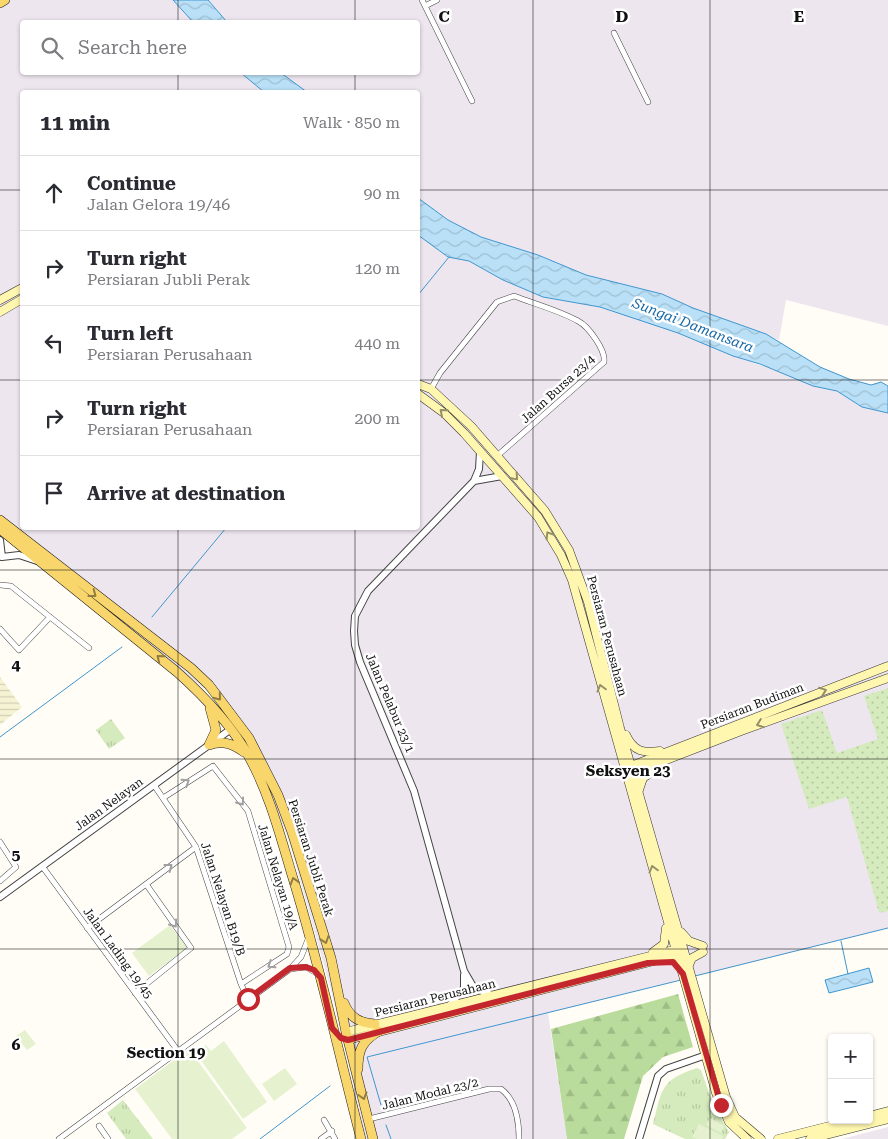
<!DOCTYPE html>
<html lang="en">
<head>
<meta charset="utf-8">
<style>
	body { margin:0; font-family:"Roboto Serif",serif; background:#f2f2f3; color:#2b2b33 }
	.controls { position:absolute; right:15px; bottom:15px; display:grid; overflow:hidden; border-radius:5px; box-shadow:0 1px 4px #0004 }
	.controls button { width:45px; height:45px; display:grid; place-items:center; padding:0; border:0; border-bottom:1px solid #e1e1e2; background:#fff; color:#2b2b33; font:25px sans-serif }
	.stop { position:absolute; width:15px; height:15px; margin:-11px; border:4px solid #c4262e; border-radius:50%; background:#fff }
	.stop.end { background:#c4262e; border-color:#fff; box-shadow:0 1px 5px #0008 }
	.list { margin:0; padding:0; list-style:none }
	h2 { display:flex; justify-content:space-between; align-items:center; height:65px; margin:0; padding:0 20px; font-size:21px }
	h2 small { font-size:16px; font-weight:400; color:#7c7c81 }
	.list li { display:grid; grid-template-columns:32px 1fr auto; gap:15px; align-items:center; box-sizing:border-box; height:75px; padding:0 20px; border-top:1px solid #e1e1e2 }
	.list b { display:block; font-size:19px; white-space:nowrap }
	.list p { margin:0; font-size:16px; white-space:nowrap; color:#7c7c81 }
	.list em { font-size:16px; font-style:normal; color:#7c7c81 }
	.icon { flex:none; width:28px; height:28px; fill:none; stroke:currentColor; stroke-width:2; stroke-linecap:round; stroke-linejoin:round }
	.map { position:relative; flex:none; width:888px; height:1139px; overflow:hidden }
	.search { position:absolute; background:#fff; box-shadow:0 1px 4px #0004; left:20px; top:20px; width:400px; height:55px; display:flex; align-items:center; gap:12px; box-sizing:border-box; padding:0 18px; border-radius:5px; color:#7c7c81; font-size:19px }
	.panel { position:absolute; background:#fff; box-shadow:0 1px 4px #0004; left:20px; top:90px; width:400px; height:440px; border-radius:5px }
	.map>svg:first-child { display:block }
	.industrial { fill:#eee6ef }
	.farmland { fill:url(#farmland-rules) }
	.grass { fill:url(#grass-dots) }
	.forest { fill:url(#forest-firs) }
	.park { fill:url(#park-tufts) }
	.pitch { fill:#e6f2cf }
	.water { fill:url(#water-waves); stroke:#3f96cf }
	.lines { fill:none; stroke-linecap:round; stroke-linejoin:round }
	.stream { stroke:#3f96cf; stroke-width:1 }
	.minor-casing { stroke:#444; stroke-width:6 }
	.tertiary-casing { stroke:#444; stroke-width:8 }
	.secondary-casing { stroke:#333; stroke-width:9 }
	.primary-casing { stroke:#222; stroke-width:10 }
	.minor { stroke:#fff; stroke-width:5 }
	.tertiary { stroke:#fff; stroke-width:6 }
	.secondary { stroke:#fff6b0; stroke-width:8 }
	.primary { stroke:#f9d66b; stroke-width:9 }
	.oneway { stroke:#948f68 }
	.oneway2 { stroke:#917d42 }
	.oneway3 { stroke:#a0a0a0 }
	.route { stroke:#c4262e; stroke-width:6 }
	.grid { fill:none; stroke:#111; stroke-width:1; stroke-opacity:0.55 }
	.labels { text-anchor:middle; stroke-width:5; stroke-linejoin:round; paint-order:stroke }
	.street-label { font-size:12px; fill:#111; stroke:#fff }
	.water-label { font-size:14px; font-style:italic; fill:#1768a6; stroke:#fff }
	.quarter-label { font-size:15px; font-weight:bold; fill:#111; stroke:#fff }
	.grid-label { font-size:16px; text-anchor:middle; font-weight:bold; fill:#111; stroke:#fff; stroke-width:5; stroke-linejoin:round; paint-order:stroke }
</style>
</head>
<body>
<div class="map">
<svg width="888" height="1139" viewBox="0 0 888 1139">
	<defs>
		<pattern id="farmland-rules" width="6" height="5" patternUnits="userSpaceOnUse" patternTransform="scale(1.25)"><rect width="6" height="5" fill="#f6f3d4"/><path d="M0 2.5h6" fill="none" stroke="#d2cfb5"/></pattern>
		<pattern id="grass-dots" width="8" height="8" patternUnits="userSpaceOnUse" patternTransform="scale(1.25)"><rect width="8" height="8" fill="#d5ebbd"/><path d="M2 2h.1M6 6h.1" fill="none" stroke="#b6c8a1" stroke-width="1.8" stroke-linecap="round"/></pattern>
		<pattern id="forest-firs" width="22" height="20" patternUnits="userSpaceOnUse" patternTransform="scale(1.25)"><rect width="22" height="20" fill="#b9dc9c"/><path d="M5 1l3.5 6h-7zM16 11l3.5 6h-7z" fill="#9ebc85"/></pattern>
		<pattern id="park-tufts" width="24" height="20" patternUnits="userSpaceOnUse" patternTransform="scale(1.25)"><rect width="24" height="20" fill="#d5ebbd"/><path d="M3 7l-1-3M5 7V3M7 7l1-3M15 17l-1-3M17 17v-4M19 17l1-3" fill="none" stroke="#b6c8a1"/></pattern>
		<pattern id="water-waves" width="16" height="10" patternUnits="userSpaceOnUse" patternTransform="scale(1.25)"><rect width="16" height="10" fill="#b9e0f7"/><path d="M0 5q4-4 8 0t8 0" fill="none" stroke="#9ebfd3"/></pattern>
	</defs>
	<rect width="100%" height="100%" fill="#fffdf5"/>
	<path class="industrial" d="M0,0H173L193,22H22V72L241,73L264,92H22V528H418V235L448,257L469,261L503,280L543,297L600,307L678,333L733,356L837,391L862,407L888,413V928L548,1013L567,1139H366L332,994L290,844L263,774L236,727L207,691L0,525Z
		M208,0H888V326L786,300L779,340L693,308L662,294L586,275L538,255L481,237L448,220L418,198V92H307L281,73L418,72V22H227Z
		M888,1127V1139H842Z"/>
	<path class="farmland" d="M0,677L22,707L0,725Z"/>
	<path class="grass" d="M888,688V911L879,913L847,797L809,809L781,724L822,710L837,753L878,739L864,696Z"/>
	<path class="forest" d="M678,994L693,1047L663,1057L643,1076L624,1139H567L551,1029Z"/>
	<path class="park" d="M111,719L125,738L109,749L96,730Z
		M697,1068L701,1070L713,1104L729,1132L725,1139H685L653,1124C662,1090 660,1080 697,1068Z
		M123,1100L153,1139H126L107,1113Z"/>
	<path class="pitch" d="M170,925L187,948L149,976L132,953Z
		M25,1030L36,1044L27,1050L16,1036Z
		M224,1041L267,1102L243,1119L195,1052L206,1045L211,1051Z
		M189,1049L247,1128L232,1139H172L135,1089Z
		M285,1068L297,1084L274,1101L262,1084Z
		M710,1118L724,1126L721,1133L706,1125Z
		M699,1124L723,1136L722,1139H697L692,1137Z"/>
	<path class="water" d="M173,0H208L227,22H193Z
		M241,73H281L307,92H264Z
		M418,198L448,220L481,237L538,255L586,275L662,294L693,308L766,334L820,367L849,379L871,385L881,382L888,386V413L862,407L837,391L813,386L760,364L733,356L678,333L600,307L543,297L503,280L469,261L448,257L418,235Z
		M869,968L873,982L829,993L825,980Z"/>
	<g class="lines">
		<path class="stream" d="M418,295L449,257
			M152,617L226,528
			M0,737L122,647
			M841,941L848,974
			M695,976L888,928
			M381,1105L367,1057L681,980
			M386,1125L391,1139
			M260,1139L330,1086"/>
		<defs>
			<path id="minor" d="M422,0L472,101
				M425,6L437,0
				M614,33L648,102
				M431,389L440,373L497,302L514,296C535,304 558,310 578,321C588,326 606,350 604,362L497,456
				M0,585L11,586L89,648
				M0,629L19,650L50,617
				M154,785L196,847L241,984L248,999
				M163,798L213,766L248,811L289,947L287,954L241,984
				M0,842L16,867L0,881
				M42,866L178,1051
				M87,928L196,847
				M290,969L306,967L318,974
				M135,993L191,948L146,884
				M369,1119L489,1089H501C516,1100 519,1122 519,1139
				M324,1120L335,1139
				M99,1126L108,1139
				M59,1139L290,969L301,957L309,937
				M321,1139L332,1131"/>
			<path id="tertiary" d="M480,452L479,469L474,481L368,591L355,616L354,631L355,645L360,662L414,791L464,971L474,988L492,995
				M474,481L502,476
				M0,540L2,557
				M2,557L19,555L37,561
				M0,897L231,729
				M450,1005L464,988V975
				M639,1139L658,1076L666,1069L709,1054"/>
			<path id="secondary" d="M0,300L22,288
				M0,312L22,299
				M418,384L431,389L471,426L545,511L569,550L588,602L620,728L726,1097L735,1117L761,1139
				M418,394L444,413L464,433L538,517L561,555L572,580L716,1093L729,1122L747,1139
				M626,735C634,752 643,753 660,751
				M626,768L888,666
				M630,774L741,731L888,678
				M639,790L643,778L660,767
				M681,932L689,941L703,946
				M653,952L664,944L666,928
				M689,965L692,958L703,952
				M346,1032L678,949
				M348,1040L681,954
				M869,1116L888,1111
				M778,1139L853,1120
				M810,1139L888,1119"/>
			<path id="primary" d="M0,3L5,0
				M0,520L191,668L209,685L249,738L278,795L292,832L331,958L346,1032L373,1139
				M0,529L177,672C205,697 230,723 248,755C269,792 280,835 292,875C319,962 338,1051 361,1139
				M209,745L216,730L210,708
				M209,745C223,740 233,744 244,752
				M344,1003C350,1018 360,1023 375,1024
				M358,1069C358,1050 362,1041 379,1031"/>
		</defs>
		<use href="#minor" class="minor-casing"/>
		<use href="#tertiary" class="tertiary-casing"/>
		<use href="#secondary" class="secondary-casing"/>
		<use href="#primary" class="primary-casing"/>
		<use href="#minor" class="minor"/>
		<use href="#tertiary" class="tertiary"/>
		<use href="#secondary" class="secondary"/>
		<use href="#primary" class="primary"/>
	</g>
	<defs><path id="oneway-chevron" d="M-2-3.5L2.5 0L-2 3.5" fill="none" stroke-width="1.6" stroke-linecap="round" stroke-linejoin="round" transform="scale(1.25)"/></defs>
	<g class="oneway">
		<use href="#oneway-chevron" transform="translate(443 412) rotate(-139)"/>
		<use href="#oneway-chevron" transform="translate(515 477) rotate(49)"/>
		<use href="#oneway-chevron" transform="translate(549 535) rotate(-122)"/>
		<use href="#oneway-chevron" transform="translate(601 688) rotate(-106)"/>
		<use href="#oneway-chevron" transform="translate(823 691) rotate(-21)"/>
		<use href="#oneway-chevron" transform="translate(760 724) rotate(160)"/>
		<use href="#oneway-chevron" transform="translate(653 869) rotate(-106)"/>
	</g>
	<g class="oneway2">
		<use href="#oneway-chevron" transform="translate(93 594) rotate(37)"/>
		<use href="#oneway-chevron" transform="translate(160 658) rotate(-141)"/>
		<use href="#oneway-chevron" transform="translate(218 697) rotate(51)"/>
		<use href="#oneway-chevron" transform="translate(294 881) rotate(-107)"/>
		<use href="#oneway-chevron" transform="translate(325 940) rotate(71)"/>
		<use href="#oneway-chevron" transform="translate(363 1096) rotate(74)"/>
	</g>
	<g class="oneway3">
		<use href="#oneway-chevron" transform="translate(186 782) rotate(-34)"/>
		<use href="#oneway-chevron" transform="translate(241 802) rotate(54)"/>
		<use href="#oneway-chevron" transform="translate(169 867) rotate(-37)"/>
		<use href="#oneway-chevron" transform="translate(174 924) rotate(54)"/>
		<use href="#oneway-chevron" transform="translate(271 965) rotate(147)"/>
	</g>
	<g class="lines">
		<path class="route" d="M248,999L290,968L306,967L314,970L321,978L332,1028L341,1038L348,1040L648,963L673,962L683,974L721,1105"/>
	</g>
	<path class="grid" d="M178,0V22M355,0V22M533,0V1139M710,0V1139M178,72V92M355,72V92M0,190H22M418,190H888M0,380H22M418,380H888M178,528V1139M355,528V1139M0,570H888M0,759H888M0,949H888"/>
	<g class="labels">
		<g class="street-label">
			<text transform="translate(558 389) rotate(-42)" y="4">Jalan Bursa 23/4</text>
			<text transform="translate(607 636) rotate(75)" y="4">Persiaran Perusahaan</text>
			<text transform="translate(390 703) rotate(67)" y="4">Jalan Pelabur 23/1</text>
			<text transform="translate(752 706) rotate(-21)" y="4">Persiaran Budiman</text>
			<text transform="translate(109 804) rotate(-36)" y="4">Jalan Nelayan</text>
			<text transform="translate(311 858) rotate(72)" y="4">Persiaran Jubli Perak</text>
			<text transform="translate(278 877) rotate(73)" y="4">Jalan Nelayan 19/A</text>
			<text transform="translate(223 899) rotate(72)" y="4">Jalan Nelayan B19/B</text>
			<text transform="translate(118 953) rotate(54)" y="4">Jalan Lading 19/45</text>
			<text transform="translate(435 998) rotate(-14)" y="4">Persiaran Perusahaan</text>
			<text transform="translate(430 1094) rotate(-14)" y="4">Jalan Modal 23/2</text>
		</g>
		<g class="water-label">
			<text transform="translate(693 325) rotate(21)" y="5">Sungai Damansara</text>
		</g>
		<g class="quarter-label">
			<text x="628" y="776">Seksyen 23</text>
			<text x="166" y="1058">Section 19</text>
		</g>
	</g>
	<g class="grid-label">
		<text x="444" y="22">C</text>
		<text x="622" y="22">D</text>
		<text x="799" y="22">E</text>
		<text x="16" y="670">4</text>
		<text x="16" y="860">5</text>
		<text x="16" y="1050">6</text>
	</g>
</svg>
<div class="controls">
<button>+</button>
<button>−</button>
</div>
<div class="stop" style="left:248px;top:999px"></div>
<div class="stop end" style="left:721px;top:1105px"></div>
<div class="search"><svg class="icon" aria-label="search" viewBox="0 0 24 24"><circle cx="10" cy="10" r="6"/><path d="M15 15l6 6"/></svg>Search here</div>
<section class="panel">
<h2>11 min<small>Walk · 850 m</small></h2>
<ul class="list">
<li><svg class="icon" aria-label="ahead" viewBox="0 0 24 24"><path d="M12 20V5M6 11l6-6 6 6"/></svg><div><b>Continue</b><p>Jalan Gelora 19/46</p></div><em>90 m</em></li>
<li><svg class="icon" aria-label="right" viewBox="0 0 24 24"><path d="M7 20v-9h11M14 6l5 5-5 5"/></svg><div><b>Turn right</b><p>Persiaran Jubli Perak</p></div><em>120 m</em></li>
<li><svg class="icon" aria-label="left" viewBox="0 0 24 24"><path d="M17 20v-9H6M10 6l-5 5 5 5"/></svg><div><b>Turn left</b><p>Persiaran Perusahaan</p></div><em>440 m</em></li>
<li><svg class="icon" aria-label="right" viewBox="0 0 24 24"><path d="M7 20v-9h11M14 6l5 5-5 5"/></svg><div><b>Turn right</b><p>Persiaran Perusahaan</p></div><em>200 m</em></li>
<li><svg class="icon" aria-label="arrive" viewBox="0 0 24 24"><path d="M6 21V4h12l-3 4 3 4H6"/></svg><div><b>Arrive at destination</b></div></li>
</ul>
</section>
</div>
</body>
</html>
